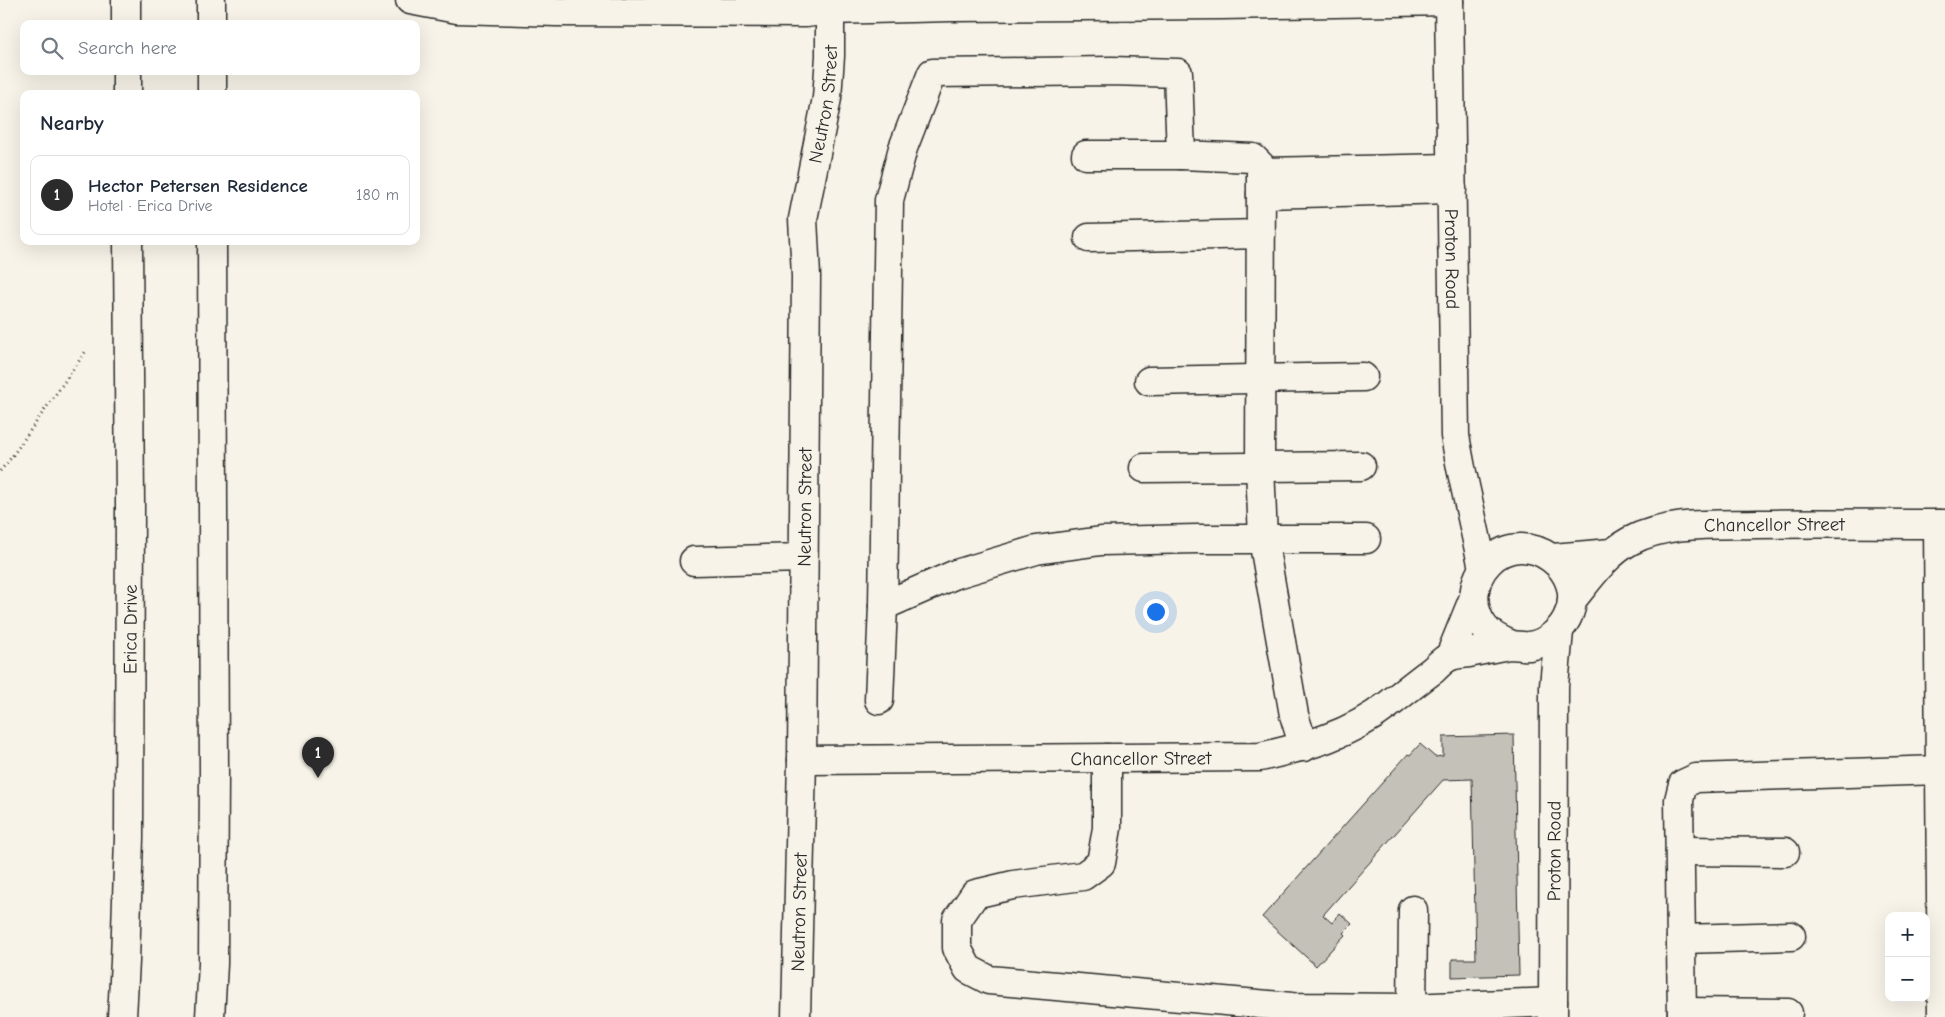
<!DOCTYPE html>
<html lang="en">
<head>
<meta charset="utf-8">
<style>
	body { margin:0; font-family:"Comic Neue",sans-serif; background:#f6f6f7; color:#1f2937 }
	.controls { position:absolute; right:15px; bottom:15px; display:grid; overflow:hidden; border-radius:10px; box-shadow:0 5px 20px #0002 }
	.controls button { width:45px; height:45px; display:grid; place-items:center; padding:0; border:0; border-bottom:1px solid #e0e1e3; background:#fff; color:#1f2937; font:25px sans-serif }
	.you { position:absolute; left:1155px; top:611px; width:18px; height:18px; margin:-12px; border:4px solid #fff; border-radius:50%; background:#1a73e8; box-shadow:0 0 0 8px #1a73e833 }
	.badge { display:grid; place-items:center; width:32px; height:32px; border-radius:50%; background:#2b2b2b; color:#fff; font-size:16px; font-weight:700 }
	.pin { position:absolute; translate:-50% -41px; filter:drop-shadow(0 1px 2px #0008) }
	.pin::after { content:''; position:absolute; top:26px; width:18px; height:15px; background:inherit; clip-path:polygon(0 0,100% 0,50% 100%) }
	.list { margin:0; padding:0; list-style:none }
	h2 { display:flex; justify-content:space-between; align-items:center; height:65px; margin:0; padding:0 20px; font-size:21px }
	h2 small { font-size:16px; font-weight:400; color:#747a83 }
	.list li { display:grid; grid-template-columns:32px 1fr auto; gap:15px; align-items:center; box-sizing:border-box; height:80px; margin:0 10px 10px; padding:0 10px; border:1px solid #e0e1e3; border-radius:10px }
	.list b { display:block; font-size:19px; white-space:nowrap }
	.list p { margin:0; font-size:16px; white-space:nowrap; color:#747a83 }
	.list em { font-size:16px; font-style:normal; color:#747a83 }
	.icon { flex:none; width:28px; height:28px; fill:none; stroke:currentColor; stroke-width:2; stroke-linecap:round; stroke-linejoin:round }
	.map { position:relative; flex:none; width:1945px; height:1017px; overflow:hidden }
	.search { position:absolute; background:#fff; box-shadow:0 5px 20px #0002; left:20px; top:20px; width:400px; height:55px; display:flex; align-items:center; gap:12px; box-sizing:border-box; padding:0 18px; border-radius:10px; color:#747a83; font-size:19px }
	.panel { position:absolute; background:#fff; box-shadow:0 5px 20px #0002; left:20px; top:90px; width:400px; height:155px; border-radius:10px }
	.map>svg:first-child { display:block }
	.building { fill:#c4c1b9; stroke:#2b2b2b }
	.lines { fill:none; stroke-linecap:round; stroke-linejoin:round }
	.minor-casing { stroke:#2b2b2b; stroke-width:31 }
	.major-casing { stroke:#2b2b2b; stroke-width:31 }
	.path { stroke:#2b2b2b; stroke-width:3; stroke-dasharray:1 4; stroke-linecap:butt }
	.minor { stroke:#f7f3e8; stroke-width:28 }
	.major { stroke:#f7f3e8; stroke-width:28 }
	.labels { text-anchor:middle; stroke-width:4.5; stroke-linejoin:round; paint-order:stroke }
	.street-label { font-size:19px; fill:#2b2b2b; stroke:#f7f3e8 }
</style>
</head>
<body>
<div class="map">
<svg width="1945" height="1017" viewBox="0 0 1945 1017">
	<rect width="100%" height="100%" fill="#f7f3e8"/>
	<filter id="ink" filterUnits="userSpaceOnUse"><feTurbulence type="fractalNoise" baseFrequency=".02" numOctaves="2"/><feDisplacementMap in="SourceGraphic" scale="10" xChannelSelector="R" yChannelSelector="G"/><feConvolveMatrix kernelMatrix="1 2 1 2 8 2 1 2 1" color-interpolation-filters="sRGB"/></filter>
	<g filter="url(#ink)">
		<path class="building" d="M1514,735L1519,975L1452,977V959H1476L1472,779L1443,780L1323,915L1332,923L1340,913L1352,924L1343,933L1345,935L1316,966L1262,917L1408,754L1410,755L1420,744L1435,757L1443,756V737Z"/>
		<g class="lines">
			<defs>
				<g id="minor">
					<path d="M410,0L457,9L556,12L806,13L829,10L951,7L1222,5L1449,1"/>
					<path id="s1" d="M1449,0L1455,436L1461,468L1483,568"/>
					<path d="M1086,155H1181"/>
					<path d="M1262,172L1451,168"/>
					<path d="M1261,194L1452,189"/>
					<path d="M1089,238L1261,234"/>
					<path d="M1149,381L1363,377"/>
					<path d="M1144,468L1361,466"/>
					<path d="M1938,524L1942,1017"/>
					<path d="M1553,558L1611,553"/>
					<path d="M694,561L803,558"/>
					<path id="s2" d="M1572,600C1589,579 1606,554 1630,541C1668,521 1716,525 1758,524C1820,523 1883,524 1945,524"/>
					<path d="M883,606L956,574L1036,550L1101,541L1197,539H1366"/>
					<path d="M1450,656L1474,597"/>
					<path d="M879,700L883,606L889,200L903,148L932,73L1112,71L1178,73L1181,155L1253,158L1261,166L1260,466L1263,539L1294,715L1304,747"/>
					<path d="M1107,758V828L1101,863L1083,876L1013,885L975,894L957,920V948L968,969L989,980L1292,1007L1411,1008L1553,1002"/>
					<path id="s3" d="M802,760L1260,757C1308,746 1349,735 1388,705C1403,693 1418,681 1433,670C1438,665 1445,658 1451,656C1456,654 1464,654 1469,653C1483,650 1497,647 1510,645C1517,645 1523,647 1529,646C1545,644 1560,632 1567,618C1591,571 1526,524 1489,562C1472,579 1469,607 1484,627C1491,636 1502,641 1512,645"/>
					<path d="M1680,851L1785,852"/>
					<path d="M1681,939L1791,936"/>
					<path d="M1682,1012L1788,1013"/>
					<path id="s4" d="M796,1017L802,760L806,276L803,219L827,98L830,56V0"/>
					<path d="M1412,1017L1413,910"/>
					<path id="s5" d="M1553,1017L1554,686L1559,631"/>
					<path d="M1682,1017L1679,800L1683,784L1696,778L1940,770"/>
				</g>
				<g id="major">
					<path d="M126,0V24"/>
					<path d="M211,0V24"/>
					<path d="M127,71V94"/>
					<path d="M212,71V94"/>
					<path id="s6" d="M122,1017L125,961L129,838L130,503L128,241"/>
					<path d="M210,1017L213,964L214,771L212,241"/>
				</g>
			</defs>
			<use href="#minor" class="minor-casing"/>
			<use href="#major" class="major-casing"/>
			<path class="path" d="M0,471L11,458L86,351"/>
			<use href="#minor" class="minor"/>
			<use href="#major" class="major"/>
		</g>
	</g>
	<g class="labels">
		<g class="street-label">
			<text dy="7" stroke="none"><textPath href="#s4" startOffset="915">Neutron Street</textPath></text>
			<text dy="7" stroke="none"><textPath href="#s1" startOffset="259">Proton Road</textPath></text>
			<text dy="7" stroke="none"><textPath href="#s4" startOffset="510">Neutron Street</textPath></text>
			<text dy="7" stroke="none"><textPath href="#s2" startOffset="230">Chancellor Street</textPath></text>
			<text dy="7" stroke="none"><textPath href="#s6" startOffset="388">Erica Drive</textPath></text>
			<text dy="7" stroke="none"><textPath href="#s3" startOffset="339">Chancellor Street</textPath></text>
			<text dy="7" stroke="none"><textPath href="#s5" startOffset="166">Proton Road</textPath></text>
			<text dy="7" stroke="none"><textPath href="#s4" startOffset="105">Neutron Street</textPath></text>
		</g>
	</g>
</svg>
<div class="controls">
<button>+</button>
<button>−</button>
</div>
<div class="you"></div>
<div class="pin badge" style="left:318px;top:778px">1</div>
<div class="search"><svg class="icon" aria-label="search" viewBox="0 0 24 24"><circle cx="10" cy="10" r="6"/><path d="M15 15l6 6"/></svg>Search here</div>
<section class="panel">
<h2>Nearby<small></small></h2>
<ul class="list">
<li><span class="badge">1</span><div><b>Hector Petersen Residence</b><p>Hotel · Erica Drive</p></div><em>180 m</em></li>
</ul>
</section>
</div>
</body>
</html>
